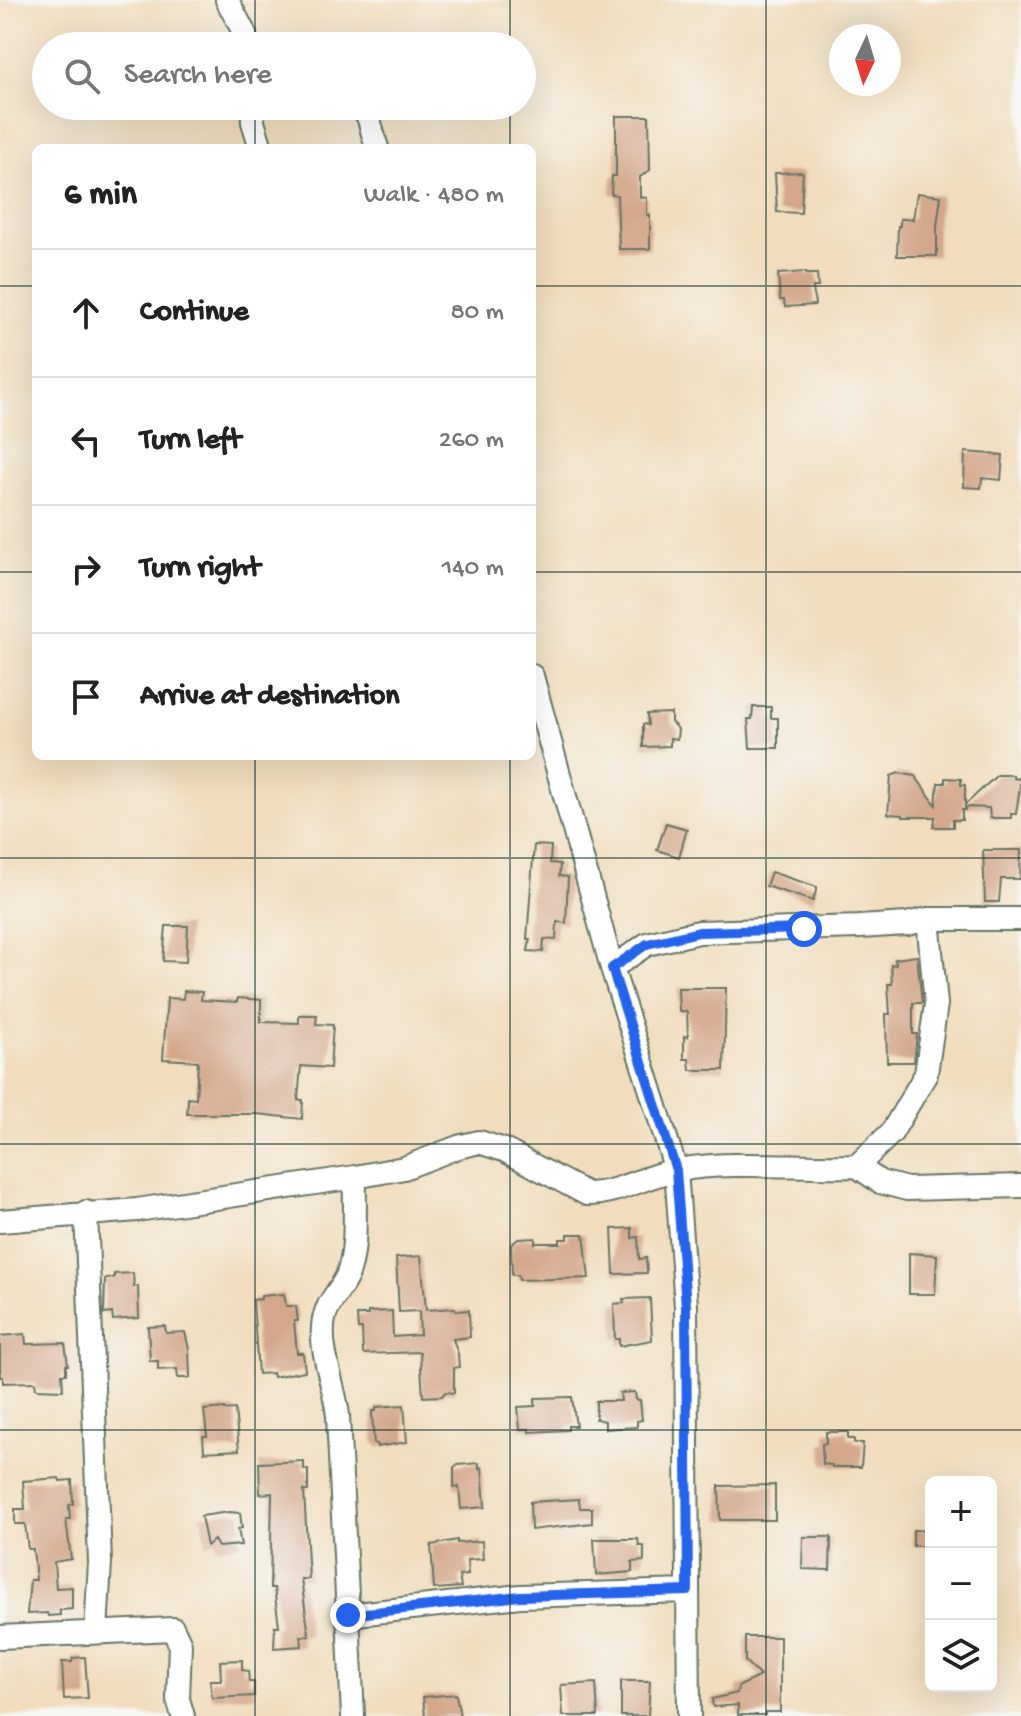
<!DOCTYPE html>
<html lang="en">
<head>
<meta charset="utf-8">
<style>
	body { margin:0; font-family:"Gochi Hand",sans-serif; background:#f6f6f6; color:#222 }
	.controls { position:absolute; right:24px; bottom:24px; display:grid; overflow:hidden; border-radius:12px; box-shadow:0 8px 32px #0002 }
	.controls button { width:72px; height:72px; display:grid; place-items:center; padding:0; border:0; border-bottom:2px solid #e0e0e0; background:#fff; color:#222; font:40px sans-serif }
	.compass { position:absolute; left:829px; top:24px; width:72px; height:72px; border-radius:50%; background:#fff; box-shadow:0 8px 32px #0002; rotate:184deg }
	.stop { position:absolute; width:24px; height:24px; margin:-18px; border:6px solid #2563eb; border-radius:50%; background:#fff }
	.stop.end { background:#2563eb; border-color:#fff; box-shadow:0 2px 8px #0008 }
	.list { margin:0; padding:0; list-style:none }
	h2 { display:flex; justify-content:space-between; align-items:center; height:104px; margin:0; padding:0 32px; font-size:34px }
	h2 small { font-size:26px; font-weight:400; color:#767676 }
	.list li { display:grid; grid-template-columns:52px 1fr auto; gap:24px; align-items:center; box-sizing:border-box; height:128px; padding:0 32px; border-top:2px solid #e0e0e0 }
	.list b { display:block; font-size:30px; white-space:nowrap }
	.list em { font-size:26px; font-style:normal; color:#767676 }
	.icon { flex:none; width:44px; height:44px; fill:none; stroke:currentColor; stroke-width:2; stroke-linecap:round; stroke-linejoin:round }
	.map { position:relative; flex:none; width:1021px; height:1716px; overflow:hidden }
	.search { position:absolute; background:#fff; box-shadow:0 8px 32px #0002; left:32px; top:32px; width:504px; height:88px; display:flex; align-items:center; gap:20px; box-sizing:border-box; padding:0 28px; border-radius:44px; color:#767676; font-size:30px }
	.panel { position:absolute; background:#fff; box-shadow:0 8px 32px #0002; left:32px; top:144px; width:504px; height:616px; border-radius:12px }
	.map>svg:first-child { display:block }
	.building { fill:#d4a78b }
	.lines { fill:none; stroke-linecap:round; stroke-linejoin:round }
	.minor-casing { stroke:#687564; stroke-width:26 }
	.minor { stroke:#fff; stroke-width:22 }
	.route { stroke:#2563eb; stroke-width:10 }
	.grid { fill:none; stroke:#1f3d34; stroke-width:2; stroke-opacity:0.55 }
</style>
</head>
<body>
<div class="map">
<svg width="1021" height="1716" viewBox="0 0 1021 1716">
	<rect width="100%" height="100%" fill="#f6f6f2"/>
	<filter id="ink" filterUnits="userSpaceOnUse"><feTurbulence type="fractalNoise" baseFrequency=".0125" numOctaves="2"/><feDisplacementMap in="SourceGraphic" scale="16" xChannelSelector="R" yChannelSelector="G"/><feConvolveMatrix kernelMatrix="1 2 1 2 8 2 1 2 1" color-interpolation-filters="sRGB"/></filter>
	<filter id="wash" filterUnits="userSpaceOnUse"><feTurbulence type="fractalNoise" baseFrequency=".006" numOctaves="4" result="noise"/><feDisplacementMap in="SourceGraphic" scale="32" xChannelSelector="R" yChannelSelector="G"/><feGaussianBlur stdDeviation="1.8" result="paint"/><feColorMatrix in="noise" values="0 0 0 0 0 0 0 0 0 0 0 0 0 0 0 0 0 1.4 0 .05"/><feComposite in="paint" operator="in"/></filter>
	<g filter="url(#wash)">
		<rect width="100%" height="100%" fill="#f1ddbd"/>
		<g id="blocks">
			<path class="building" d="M616,116H649L650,170L640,177V197L647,198V215H650V249H619L617,195L611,194L612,176H616Z
				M803,172L801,213L777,212L775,173Z
				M917,193L941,196L937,226V256H897L898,226H900V219H913Z
				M806,272V274H817L818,287H813L815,305L785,307L784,300H780L778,274Z
				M965,452L1003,455L1001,480L982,478L981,488L964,487Z
				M753,707H771V718H778V748H750L748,719H752Z
				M671,713V722L678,729L677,739L670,738V746L643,747V724L648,725L647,714Z
				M899,773L915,776L936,805L938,783H945V778L961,779V785H965V805L997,775H1013V778L1021,779L1016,814H1011V818H990L989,808L965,807V810H962V820H953V827H934L935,817H903V815L888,814L891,776Z
				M666,823L687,829L679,857L657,850Z
				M534,845L551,846L550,863L560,864L559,876L568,877L566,923L557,922L556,940L544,939L543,952L528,951L530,939H527Z
				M983,850H1021L1020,879H1001L999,902H985Z
				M771,872L817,887L813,901L766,886Z
				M166,926H188L186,962L163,961Z
				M917,956L922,1003H913V1034H917L914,1062H887L886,1014H890L888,984H892L891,964L896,965L895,959Z
				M678,988H726L724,1070H690L689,1059H684V1036L688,1037L687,1012H679Z
				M184,991L202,992L201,1000L237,1002L238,998L261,1000V1022L299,1023V1015H317L316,1024L333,1025L330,1068L301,1066L298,1100H303L302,1119L257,1114H187L188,1098L196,1099L198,1061L163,1059L167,998L183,999Z
				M632,1228V1238L638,1237L639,1259L646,1258L647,1273L614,1274L612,1229Z
				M568,1234H584L589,1278L519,1280L518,1275H512L511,1245L518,1239L535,1238V1243H560V1239H568Z
				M909,1253L937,1255L935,1294H909Z
				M421,1256L426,1310L455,1308L456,1311L469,1310L470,1337L453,1339L458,1354L459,1367L454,1368V1393L445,1392L442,1396L423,1397L420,1352L363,1354L362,1329H358L357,1315H368V1312L392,1311L393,1337L420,1335L419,1311L399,1312L396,1258Z
				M133,1273L134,1287L138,1286L139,1318L113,1320L112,1313L104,1314L105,1279L114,1278V1274Z
				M284,1294L286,1306H296L298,1321H294L297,1353H303L305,1371L273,1377L272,1373L258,1374L253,1300L261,1299V1296Z
				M650,1298L652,1340L619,1346V1339H615L614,1304L624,1303L623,1299Z
				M165,1326L166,1333L185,1332L189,1349L190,1378H178L177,1369L158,1370V1361H150L148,1327Z
				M25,1334L26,1344L65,1343L68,1365H66V1374H62L63,1390L36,1389L35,1382L3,1383V1377H0V1336Z
				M635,1392L636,1400H640L642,1420L637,1421V1427L605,1429V1421L596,1419V1401H621L620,1393Z
				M572,1397L576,1426H568V1430L529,1432V1429H520L518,1407L535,1406V1398Z
				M404,1405L407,1442L377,1447V1444H374L372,1411H376V1407Z
				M225,1408V1410L235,1409L239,1450L204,1452L203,1436H207L204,1410Z
				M826,1432H848V1439H854V1443H863L861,1467H832V1465L823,1464L822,1444L826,1443Z
				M304,1461V1470H308V1491H304L309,1579H301L309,1636H301L302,1646L274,1648L275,1626H279L274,1588H270L272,1493L260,1494L259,1463Z
				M479,1463V1468L482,1467L485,1507L461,1509L459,1487L454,1488V1467L458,1465Z
				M59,1478L60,1481L72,1480L73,1504L69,1505L70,1519H66L71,1559L54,1562L56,1588L72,1587V1609L60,1610V1615L48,1616L47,1613L27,1614L30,1580H36L33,1549H28L25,1524H15V1509H25L23,1481Z
				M775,1485V1520H720L719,1486Z
				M579,1499L580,1508H592V1523L531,1530L530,1502Z
				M229,1512L240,1513L242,1528L238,1529L241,1545L218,1547L214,1540L207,1546L201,1516Z
				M913,1530L931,1531V1546H913Z
				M803,1537H831L830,1570L802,1569Z
				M594,1539H638L639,1546H644V1561L632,1562V1572L596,1575Z
				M457,1540V1543L482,1541L483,1559L467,1560L468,1575L459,1576L461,1587L434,1589L431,1545Z
				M745,1637H780V1712H765V1715H738V1705L713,1707L712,1699L737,1693L738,1687L760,1676L745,1661Z
				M85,1657L88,1698L64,1699L62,1662H72L73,1658Z
				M242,1660V1670L248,1671L249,1682H254V1696L212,1698L210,1680H221L220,1661Z
				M621,1681H650L648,1716H621Z
				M596,1683L598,1716H563L561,1685Z
				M456,1694L460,1716H425L423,1697Z"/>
		</g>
	</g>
	<g filter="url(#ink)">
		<use href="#blocks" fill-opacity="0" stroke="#687564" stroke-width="2"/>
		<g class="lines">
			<defs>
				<path id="minor" d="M227,0L245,34L247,46
					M252,106L253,122L261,148
					M360,106L368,116L377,148
					M532,676L612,968L676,1170L686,1306L689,1716
					M612,968L647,944L699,932L859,927L907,924L928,919
					M857,1166L880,1182L907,1189L1021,1186
					M86,1212L100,1562L96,1632
					M0,1221L137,1210L355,1177L404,1168L458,1147L479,1142L504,1150L587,1194C618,1194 646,1175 677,1170C735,1160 797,1168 857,1166L892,1132L926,1074L936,1004L928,919H1021
					M348,1615L520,1596L688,1591
					M0,1637L173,1629L180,1644L178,1699L183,1716
					M353,1716L338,1416C335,1385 318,1349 324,1319C327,1302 341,1290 347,1276C358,1250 354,1206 355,1177"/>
			</defs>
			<use href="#minor" class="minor-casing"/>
			<use href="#minor" class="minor"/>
		</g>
	</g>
	<g class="lines" filter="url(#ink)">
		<path class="route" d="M348,1615L520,1596L688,1591L686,1306L676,1170L612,968L647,944L699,932L804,929"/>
	</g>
	<path class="grid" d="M255,0V46M510,0V46M766,0V1716M255,106V148M510,106V148M0,286H36M532,286H1021M0,572H36M532,572H1021M255,756V1716M510,756V1716M0,858H1021M0,1144H1021M0,1430H1021"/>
</svg>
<div class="controls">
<button>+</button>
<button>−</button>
<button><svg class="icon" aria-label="layers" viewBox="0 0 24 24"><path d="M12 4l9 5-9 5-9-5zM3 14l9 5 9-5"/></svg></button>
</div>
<svg class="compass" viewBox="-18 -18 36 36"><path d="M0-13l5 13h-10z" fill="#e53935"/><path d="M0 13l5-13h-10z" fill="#767676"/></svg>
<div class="stop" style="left:804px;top:929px"></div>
<div class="stop end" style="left:348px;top:1615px"></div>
<div class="search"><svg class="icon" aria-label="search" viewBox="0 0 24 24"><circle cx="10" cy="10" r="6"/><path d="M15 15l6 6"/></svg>Search here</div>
<section class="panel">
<h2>6 min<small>Walk · 480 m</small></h2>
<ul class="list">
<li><svg class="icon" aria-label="ahead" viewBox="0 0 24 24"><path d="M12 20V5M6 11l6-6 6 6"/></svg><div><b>Continue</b></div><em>80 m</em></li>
<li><svg class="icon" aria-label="left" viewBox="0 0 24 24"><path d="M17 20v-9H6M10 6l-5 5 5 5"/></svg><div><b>Turn left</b></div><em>260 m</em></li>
<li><svg class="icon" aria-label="right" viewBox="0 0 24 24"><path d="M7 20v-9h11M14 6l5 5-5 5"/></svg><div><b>Turn right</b></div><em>140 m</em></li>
<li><svg class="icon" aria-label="arrive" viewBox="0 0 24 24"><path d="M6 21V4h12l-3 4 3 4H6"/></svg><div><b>Arrive at destination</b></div></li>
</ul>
</section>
</div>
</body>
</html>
